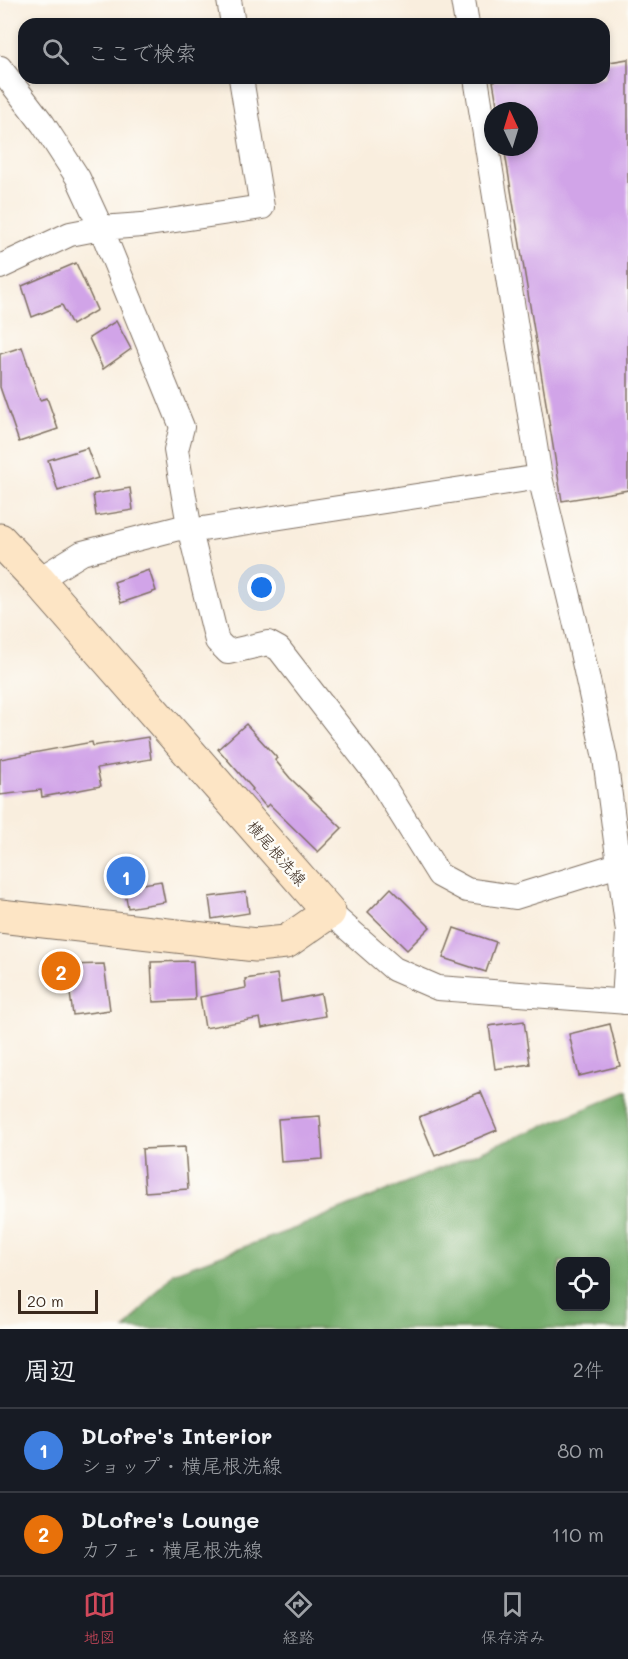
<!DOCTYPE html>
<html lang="ja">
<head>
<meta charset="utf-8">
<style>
	body { margin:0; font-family:Mali,"Klee One",sans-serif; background:#20242c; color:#f1f3f6 }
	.controls { position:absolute; right:18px; bottom:18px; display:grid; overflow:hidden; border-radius:12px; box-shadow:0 3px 9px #0003 }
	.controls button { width:54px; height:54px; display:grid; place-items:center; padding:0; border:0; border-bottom:2px solid #363941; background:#171b24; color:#f1f3f6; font:30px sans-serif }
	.compass { position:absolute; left:484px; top:102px; width:54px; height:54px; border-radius:50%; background:#171b24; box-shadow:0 3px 9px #0003; rotate:356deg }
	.scale { position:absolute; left:18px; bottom:15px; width:80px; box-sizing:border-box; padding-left:6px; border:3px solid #3b2a1e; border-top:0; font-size:16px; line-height:21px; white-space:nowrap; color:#3b2a1e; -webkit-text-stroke:4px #fdfcf7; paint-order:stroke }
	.you { position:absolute; left:262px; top:588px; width:21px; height:21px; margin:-15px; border:4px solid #fff; border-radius:50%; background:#1a73e8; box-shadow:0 0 0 9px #1a73e833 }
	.badge { display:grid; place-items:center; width:39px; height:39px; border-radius:50%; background:#d1495b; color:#fff; font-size:20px; font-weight:700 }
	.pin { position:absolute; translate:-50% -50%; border:3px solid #fff; box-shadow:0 2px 6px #0006 }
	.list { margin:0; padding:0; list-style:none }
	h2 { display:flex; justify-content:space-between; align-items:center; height:78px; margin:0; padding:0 24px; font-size:26px }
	h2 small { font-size:20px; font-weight:400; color:#9ea1a6 }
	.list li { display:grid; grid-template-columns:39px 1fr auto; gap:18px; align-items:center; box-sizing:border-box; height:84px; padding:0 24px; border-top:2px solid #363941 }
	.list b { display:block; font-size:22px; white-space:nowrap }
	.list p { margin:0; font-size:20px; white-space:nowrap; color:#9ea1a6 }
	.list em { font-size:20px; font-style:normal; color:#9ea1a6 }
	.icon { flex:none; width:33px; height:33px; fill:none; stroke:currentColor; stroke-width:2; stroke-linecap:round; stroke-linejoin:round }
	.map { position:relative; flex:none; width:628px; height:1329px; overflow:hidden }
	.search { position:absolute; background:#171b24; box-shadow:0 3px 9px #0003; left:18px; right:18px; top:18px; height:66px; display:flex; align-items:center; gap:15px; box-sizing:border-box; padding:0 21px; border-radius:18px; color:#9ea1a6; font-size:22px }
	.sheet { height:246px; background:#171b24 }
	nav { display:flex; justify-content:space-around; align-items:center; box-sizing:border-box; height:84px; border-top:2px solid #363941; background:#171b24; font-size:16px; color:#9ea1a6 }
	nav a { display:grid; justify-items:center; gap:3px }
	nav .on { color:#d1495b }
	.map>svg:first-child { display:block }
	.forest { fill:#74ac6c; stroke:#586b45; stroke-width:1.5; fill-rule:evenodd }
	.building { fill:#d1a4e8 }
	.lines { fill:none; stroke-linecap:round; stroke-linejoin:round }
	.street-casing { stroke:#7e6f61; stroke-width:26 }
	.secondary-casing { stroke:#7e6f61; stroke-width:35 }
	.street { stroke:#fff; stroke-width:24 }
	.secondary { stroke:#fde5c5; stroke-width:33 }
	.labels { text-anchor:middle; stroke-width:5; stroke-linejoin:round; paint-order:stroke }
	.street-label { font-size:16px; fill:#3b2a1e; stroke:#fdfcf7 }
</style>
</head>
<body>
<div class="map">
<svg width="628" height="1329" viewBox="0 0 628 1329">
	<rect width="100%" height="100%" fill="#fdfcf7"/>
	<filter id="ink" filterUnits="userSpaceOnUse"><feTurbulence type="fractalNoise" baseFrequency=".0167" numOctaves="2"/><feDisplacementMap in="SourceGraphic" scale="12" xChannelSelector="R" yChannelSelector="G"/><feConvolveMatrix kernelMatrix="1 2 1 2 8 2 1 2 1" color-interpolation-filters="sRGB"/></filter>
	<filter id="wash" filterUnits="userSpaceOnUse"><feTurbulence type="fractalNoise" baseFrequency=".008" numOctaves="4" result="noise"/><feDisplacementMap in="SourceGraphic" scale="24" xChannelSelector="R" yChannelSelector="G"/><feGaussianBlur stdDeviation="1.35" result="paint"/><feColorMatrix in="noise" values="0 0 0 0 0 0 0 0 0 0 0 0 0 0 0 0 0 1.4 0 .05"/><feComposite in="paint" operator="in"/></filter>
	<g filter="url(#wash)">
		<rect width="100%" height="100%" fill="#f9eede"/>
		<path class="forest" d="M628,1091V1329H125L173,1273L296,1228ZM560,1262H606V1306H560Z"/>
		<g id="blocks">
			<path class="building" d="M628,59V490L562,501L504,147H529V111H498L493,81L515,78H604V63Z
				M76,263L97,310L72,325L62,305L32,317L22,286Z
				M116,321L131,349L103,369L89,338Z
				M22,347L40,400L47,398L58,429L19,442L0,387V354Z
				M87,448L98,478L58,491L48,460Z
				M130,488L133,510L96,516L93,494Z
				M149,570L156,591L121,603L114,582Z
				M246,724L277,758L275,760L290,778L342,828L318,852L269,804L266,807L252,790L253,789L218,749Z
				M148,737L151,759L97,768L101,786L42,797L41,790L0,795V759L92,742L93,746Z
				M161,881L165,902L128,908L124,887Z
				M391,888L430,927L407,950L368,912Z
				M246,892L249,913L212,919L209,897Z
				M454,928L496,942L486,972L443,958Z
				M193,961L195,1000L153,1002L151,962Z
				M104,964L110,1010L73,1015L66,965Z
				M277,974L281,1002L321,994L325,1016L262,1028L260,1018L205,1028L200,997L246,988L245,979Z
				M524,1021L530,1064L495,1069L489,1026Z
				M610,1024L620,1066L579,1076L569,1034Z
				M481,1092L497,1130L435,1156L419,1117Z
				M320,1116L323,1159L281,1162L278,1119Z
				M185,1147L188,1189L145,1192L142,1149Z"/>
		</g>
	</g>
	<g filter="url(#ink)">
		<use href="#blocks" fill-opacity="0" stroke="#7e6f61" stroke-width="1.5"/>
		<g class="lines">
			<defs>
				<path id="street" d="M229,0L233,24
					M463,0L467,24
					M0,68L43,124L78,178L101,228L182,427L176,450L190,531L217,641L228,652L268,643L279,649L378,777L439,875L467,890L515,897L618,865
					M476,78L540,477L575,621L605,758L628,932L624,1002
					M0,267L70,234L101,228L142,225L262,207L241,78
					M38,580L82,553L179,528L190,531L540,477
					M329,912L394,969L438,988L628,1002"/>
				<path id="secondary" d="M0,540L38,580L329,912L286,942L256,945L0,916"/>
			</defs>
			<use href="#street" class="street-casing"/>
			<use href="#secondary" class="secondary-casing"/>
			<use href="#street" class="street"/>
			<use href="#secondary" class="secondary"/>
		</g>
	</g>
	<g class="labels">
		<g class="street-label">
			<text transform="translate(277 853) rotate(49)" y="6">横尾根洗線</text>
		</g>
	</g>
</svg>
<div class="controls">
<button><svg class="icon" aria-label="locate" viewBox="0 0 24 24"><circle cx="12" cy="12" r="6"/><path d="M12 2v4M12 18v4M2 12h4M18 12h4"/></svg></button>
</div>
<svg class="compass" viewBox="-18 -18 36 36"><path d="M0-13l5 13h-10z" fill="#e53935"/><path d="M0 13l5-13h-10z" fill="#9ea1a6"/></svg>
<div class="scale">20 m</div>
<div class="you"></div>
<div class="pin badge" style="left:126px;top:876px;background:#3f7fe0">1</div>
<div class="pin badge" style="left:61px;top:971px;background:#e8710a">2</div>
<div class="search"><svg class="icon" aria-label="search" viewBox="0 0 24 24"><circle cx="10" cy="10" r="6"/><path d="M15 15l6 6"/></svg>ここで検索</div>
</div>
<section class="sheet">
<h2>周辺<small>2件</small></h2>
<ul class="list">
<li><span class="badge" style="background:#3f7fe0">1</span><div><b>DLofre's Interior</b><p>ショップ · 横尾根洗線</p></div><em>80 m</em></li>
<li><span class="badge" style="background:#e8710a">2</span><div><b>DLofre's Lounge</b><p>カフェ · 横尾根洗線</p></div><em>110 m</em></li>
</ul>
</section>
<nav>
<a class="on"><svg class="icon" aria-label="map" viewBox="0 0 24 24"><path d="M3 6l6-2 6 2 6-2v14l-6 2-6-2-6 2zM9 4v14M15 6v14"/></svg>地図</a>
<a><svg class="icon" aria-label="directions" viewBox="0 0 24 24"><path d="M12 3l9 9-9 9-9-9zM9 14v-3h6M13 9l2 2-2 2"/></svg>経路</a>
<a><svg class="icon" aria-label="saved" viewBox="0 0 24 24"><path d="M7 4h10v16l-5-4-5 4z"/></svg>保存済み</a>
</nav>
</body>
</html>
